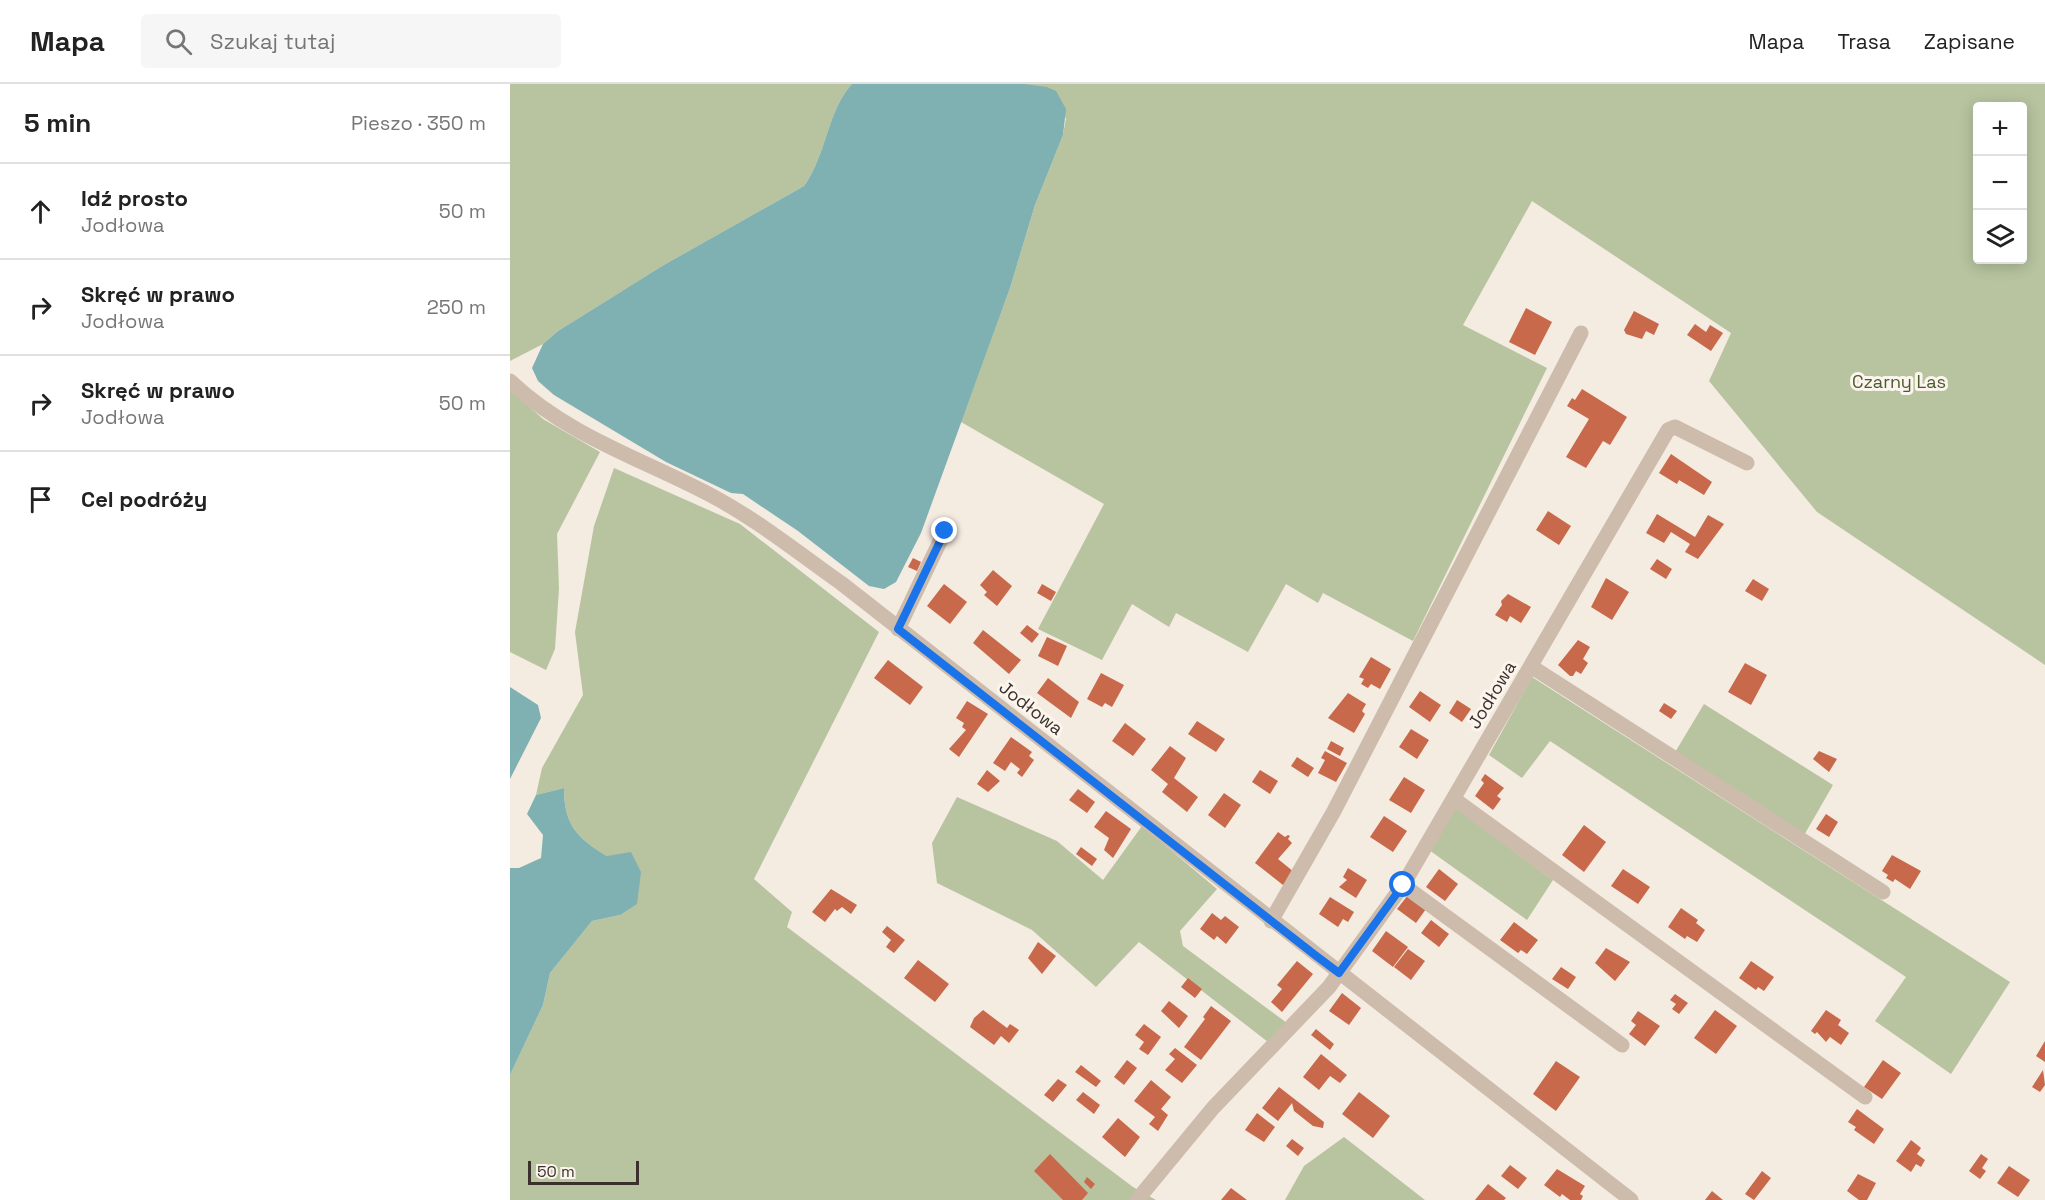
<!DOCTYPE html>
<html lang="pl">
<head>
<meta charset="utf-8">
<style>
	body { margin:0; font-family:"Space Grotesk",sans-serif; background:#f6f6f6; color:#222 }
	.controls { position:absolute; right:18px; top:18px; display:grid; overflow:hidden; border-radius:6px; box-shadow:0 3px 15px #0003 }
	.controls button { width:54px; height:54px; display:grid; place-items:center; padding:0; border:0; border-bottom:2px solid #e0e0e0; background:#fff; color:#222; font:30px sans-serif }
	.scale { position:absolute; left:18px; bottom:15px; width:111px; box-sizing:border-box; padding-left:6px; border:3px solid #3b302b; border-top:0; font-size:16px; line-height:21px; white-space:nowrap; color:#3b302b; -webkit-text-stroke:4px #fbf5ee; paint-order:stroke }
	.stop { position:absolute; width:18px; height:18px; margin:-14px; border:4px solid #1a73e8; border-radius:50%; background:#fff }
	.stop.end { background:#1a73e8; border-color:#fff; box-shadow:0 2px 6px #0008 }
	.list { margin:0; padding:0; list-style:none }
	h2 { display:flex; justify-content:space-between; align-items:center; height:78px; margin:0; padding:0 24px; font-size:26px }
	h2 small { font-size:20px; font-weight:400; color:#767676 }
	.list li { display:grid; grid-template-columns:39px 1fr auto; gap:18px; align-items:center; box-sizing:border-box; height:96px; padding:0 24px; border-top:2px solid #e0e0e0 }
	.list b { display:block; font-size:22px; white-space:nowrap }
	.list p { margin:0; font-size:20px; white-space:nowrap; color:#767676 }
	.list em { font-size:20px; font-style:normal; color:#767676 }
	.icon { flex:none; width:33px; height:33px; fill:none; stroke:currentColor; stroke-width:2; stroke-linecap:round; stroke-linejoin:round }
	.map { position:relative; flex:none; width:1535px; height:1116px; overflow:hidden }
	header { display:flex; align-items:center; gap:36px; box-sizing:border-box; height:84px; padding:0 30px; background:#fff; border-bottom:2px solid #e0e0e0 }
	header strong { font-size:28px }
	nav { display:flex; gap:33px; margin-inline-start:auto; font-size:21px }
	.search { width:420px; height:54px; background:#f6f6f6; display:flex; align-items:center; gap:15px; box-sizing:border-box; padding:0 21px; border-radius:6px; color:#767676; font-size:22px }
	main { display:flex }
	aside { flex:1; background:#fff }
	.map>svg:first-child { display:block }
	.green { fill:#b8c4a0; fill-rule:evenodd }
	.water { fill:#7fb0b2 }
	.building { fill:#c8694b }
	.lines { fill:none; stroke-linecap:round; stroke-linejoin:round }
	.minor { stroke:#cdbbac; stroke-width:15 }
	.route { stroke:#1a73e8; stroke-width:8 }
	.labels { text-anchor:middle; stroke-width:6; stroke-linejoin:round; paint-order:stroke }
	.park-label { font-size:18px; fill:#4a5a2e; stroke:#fbf5ee }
	.street-label { font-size:18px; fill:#3b302b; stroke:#fbf5ee }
</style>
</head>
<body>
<header>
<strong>Mapa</strong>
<div class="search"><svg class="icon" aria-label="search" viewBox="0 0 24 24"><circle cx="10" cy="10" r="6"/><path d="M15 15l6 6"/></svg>Szukaj tutaj</div>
<nav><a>Mapa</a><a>Trasa</a><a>Zapisane</a></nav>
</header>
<main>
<aside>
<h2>5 min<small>Pieszo · 350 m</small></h2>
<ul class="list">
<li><svg class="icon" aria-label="ahead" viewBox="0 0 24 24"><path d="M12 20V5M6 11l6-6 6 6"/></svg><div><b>Idź prosto</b><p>Jodłowa</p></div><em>50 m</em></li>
<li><svg class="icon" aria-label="right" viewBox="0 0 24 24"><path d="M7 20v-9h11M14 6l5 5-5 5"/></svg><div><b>Skręć w prawo</b><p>Jodłowa</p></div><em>250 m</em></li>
<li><svg class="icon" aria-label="right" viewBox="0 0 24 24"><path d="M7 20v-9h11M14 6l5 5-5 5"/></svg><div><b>Skręć w prawo</b><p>Jodłowa</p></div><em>50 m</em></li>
<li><svg class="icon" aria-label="arrive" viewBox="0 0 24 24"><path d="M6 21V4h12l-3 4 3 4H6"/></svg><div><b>Cel podróży</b></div></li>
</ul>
</aside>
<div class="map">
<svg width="1535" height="1116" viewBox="0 0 1535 1116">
	<rect width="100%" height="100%" fill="#f4ebe1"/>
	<path class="green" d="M0,0H342C317,27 317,70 294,102L152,182L48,247L33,260L0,277Z
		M514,0H1535V581L1307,428L1199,297L1221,249L1022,117L953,241L1037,284L903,557L813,509L808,519L776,500L738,568L666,529L659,543L622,520L592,576L528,545L594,420L451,338L500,204L525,121L553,51L556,34ZM1468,22H1512V176H1468Z
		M0,305L33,335L90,368L47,450L49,504L45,565L36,586L0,568Z
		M104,384L230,440L369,548L244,795L282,828L277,843L623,1103L646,1116H0V991L33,921L40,889L82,837L110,831L97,772C67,754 54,741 54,704L26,711L32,684L73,611L65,548L84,442Z
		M1022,593L1500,898L1441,990L1365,937L1396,893L1040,657L1012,694L979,671Z
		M1194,620L1323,701L1293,753L1164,670Z
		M447,713L547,757L593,796L632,742L707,805L670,847L673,862L777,939L758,958L629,858L586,903L522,846L427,799L422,759Z
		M944,723L1043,796L1017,836L919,766Z
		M834,1053L915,1116H775L794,1082Z"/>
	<path class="water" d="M342,0H514L537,3L546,7L556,25L553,51L525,121L500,204L411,449L386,498L374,505L359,502L288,447L233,410L221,409L156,378L44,311L28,297L22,284L33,260L48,247L152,182L294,102C317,70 317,27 342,0Z
		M0,603L28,621L31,634L0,695Z
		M54,704C54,741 67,754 97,772L121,768L131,788L127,820L110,831L82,837L40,889L33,921L0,991V784H9L31,774L33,751L17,730L26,711Z"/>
	<path class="building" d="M1016,224L1042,238L1025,271L999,258Z
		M1124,227L1149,240L1144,251L1136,247L1132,255L1116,250L1114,246Z
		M1185,240L1196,248L1200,241L1213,249L1201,267L1177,251Z
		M1072,305L1117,333L1100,361L1093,357L1076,384L1056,373L1079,335L1057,322L1062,314L1065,316Z
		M1161,370L1202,398L1194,411L1169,396L1167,400L1149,389Z
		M1038,427L1061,442L1049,461L1026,446Z
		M1147,430L1185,453L1198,431L1214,440L1188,475L1175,468L1180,460L1161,448L1154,459L1136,449Z
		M403,474L411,478L407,487L398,483Z
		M1147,475L1162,485L1156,495L1140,485Z
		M483,486L502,502L487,522L474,511L477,508L470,501Z
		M1096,494L1119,508L1102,536L1081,523Z
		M1243,495L1259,505L1252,517L1235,507Z
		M434,500L457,518L440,540L417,522Z
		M532,500L546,508L541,517L527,509Z
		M998,510L1021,523L1011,539L1000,532L997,538L985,531L992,521L991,517Z
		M517,541L529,550L522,559L510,549Z
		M473,546L511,576L499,590L463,559Z
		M537,553L557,562L548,582L528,572Z
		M1068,556L1080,563L1073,575L1078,579L1071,590L1066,587L1063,592H1060L1048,581Z
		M861,573L881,585L870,605L861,600L858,604L851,600L854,595L849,593Z
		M378,576L413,603L400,621L364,594Z
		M1235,579L1257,591L1241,621L1218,608Z
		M591,589L614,601L602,623L595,619L592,623L577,615Z
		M538,594L569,618L561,634L527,609Z
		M910,607L931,621L920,638L899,623Z
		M838,609L856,620L852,627L855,630L844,649L818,634Z
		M947,616L961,625L952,638L939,629Z
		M457,617L478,630L449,673L439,665L456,646L452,643L454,639L446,634Z
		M1154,619L1167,627L1161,635L1149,627Z
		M687,637L715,655L706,668L678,650Z
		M615,639L636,655L623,672L602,657Z
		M901,645L919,656L907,675L889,663Z
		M501,653L522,668L519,672L524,676L512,693L507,689L510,685L501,678L495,687L483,679Z
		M821,657L834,664L830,672L817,665Z
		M660,662L676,674L664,694L688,713L677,728L652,708L658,700L641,686Z
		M815,667L837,679L826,698L808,689L815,676L811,674Z
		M1309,667L1327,675L1319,688L1303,675Z
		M787,673L804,684L798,693L781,682Z
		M477,686L490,697L478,708L467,700Z
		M750,686L768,697L760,710L742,698Z
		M975,690L994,704L987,712L991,715L983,726L965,712L974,699L971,696Z
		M894,693L915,706L901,729L879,716Z
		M568,705L585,718L577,729L559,716Z
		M714,709L731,721L715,744L698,731Z
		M596,727L621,745L603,774L594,766L599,754L584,743Z
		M1316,730L1328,738L1319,753L1306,745Z
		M874,732L897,747L883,768L860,753Z
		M1074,741L1096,758L1074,788L1052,771Z
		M768,748L775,753L778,751L780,752L778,755L782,759L768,775L784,788L773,801L745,779Z
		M571,763L587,775L582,782L566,770Z
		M1382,771L1411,787L1400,805L1385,795L1383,798L1376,794L1378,791L1372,787Z
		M838,784L857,796L846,814L829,803L837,796L833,793Z
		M929,785L948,800L935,817L916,803Z
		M1113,785L1140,803L1128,820L1101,802Z
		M321,805L347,821L341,830L332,823L327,827L325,825L315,838L302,828Z
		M898,811L916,825L906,839L887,825Z
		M820,813L844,828L838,838L833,835L828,843L809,830Z
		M1171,824L1188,836L1186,839L1195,846L1187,858L1177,852L1175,855L1158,843Z
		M702,829L711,836L715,832L729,843L716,860L707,852L704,856L690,845Z
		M921,836L939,850L929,863L911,849Z
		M1004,838L1028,856L1017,870L1011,866L1008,869L990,856Z
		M377,842L395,856L384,869L376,863L381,856L372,848Z
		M876,847L898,863L883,883L862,867Z
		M528,858L546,872L532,890L518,874Z
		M1096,864L1120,878L1105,897L1085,879Z
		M898,865L915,877L901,896L884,883Z
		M408,876L439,900L425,918L394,894Z
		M787,877L803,890L772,928L761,918L772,905L767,901Z
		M1241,877L1264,893L1254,907L1248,903L1246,906L1229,894Z
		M1051,883L1066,893L1058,905L1042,895Z
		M678,894L692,905L685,914L671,903Z
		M832,909L851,924L839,941L819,927Z
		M1165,910L1178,919L1169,930L1162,925L1166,920L1160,916Z
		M659,917L678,932L669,944L651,927Z
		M701,922L721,937L691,976L674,963L695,935L693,933Z
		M473,926L497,944L500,940L509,946L499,959L491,952L484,961L460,943L464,934Z
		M1205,926L1227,942L1206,970L1184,954Z
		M1316,926L1331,936L1328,941L1339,949L1331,961L1320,953L1316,958L1307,948L1305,950L1301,947Z
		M1128,927L1150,942L1135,962L1119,950L1126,941L1121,937Z
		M634,940L651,953L638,971L629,965L634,958L625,951Z
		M806,945L824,960L820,966L801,951Z
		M1535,957V978L1526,972Z
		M665,964L687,981L672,999L655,986L665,975L659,970Z
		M811,970L837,991L830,999L820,992L809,1006L793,993Z
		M617,976L627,984L614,1001L604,993Z
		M1373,976L1391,989L1372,1015L1354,1003Z
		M1046,977L1070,993L1046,1027L1023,1010Z
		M571,981L591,997L586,1003L565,988Z
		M1533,986L1535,1001L1530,1008L1522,1003Z
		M548,995L557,1001L543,1018L534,1011Z
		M641,996L661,1013L651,1025L658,1031L648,1047L639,1040L645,1033L624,1017Z
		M769,1003L814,1038L813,1044L803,1042L784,1027L782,1019L768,1037L752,1024Z
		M573,1008L590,1021L584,1030L566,1016Z
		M849,1008L880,1032L863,1054L832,1030Z
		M1347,1025L1374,1045L1364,1060L1344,1046L1346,1043L1338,1038Z
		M747,1029L765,1043L754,1058L735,1046Z
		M608,1034L630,1053L615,1073L592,1053Z
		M782,1055L794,1064L788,1072L776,1062Z
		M1401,1056L1411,1064L1407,1070L1415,1076L1411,1083L1406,1080L1401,1088L1386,1077Z
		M540,1070L578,1109L572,1116H553L524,1087Z
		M1471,1070L1478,1075L1472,1084L1476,1087L1470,1095L1459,1087Z
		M1000,1081L1017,1094L1008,1105L991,1092Z
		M1499,1082L1520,1096L1508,1113L1487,1099Z
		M1047,1085L1075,1102L1070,1110L1073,1112L1071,1116H1060L1052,1110L1050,1113L1034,1101Z
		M1252,1087L1261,1094L1244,1116L1235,1110Z
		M1348,1090L1366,1099L1357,1116H1349L1337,1107Z
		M577,1093L585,1100L581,1105L574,1098Z
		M978,1100L996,1114L994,1116H965Z
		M721,1104L737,1116H711Z
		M1202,1107L1213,1116H1195Z"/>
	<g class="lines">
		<path class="minor" d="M0,297C60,354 136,376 206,414C250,438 290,470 331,499L1121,1116
			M388,545L435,447
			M1022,583L1373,808
			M944,715L1355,1013
			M893,801L1112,961
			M761,837L824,727L1071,249
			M627,1116L703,1024L819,903L893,801L1158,346L1165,343L1237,379"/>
	</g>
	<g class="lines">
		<path class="route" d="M435,447L388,545L805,871L829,889L893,801"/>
	</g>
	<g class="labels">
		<g class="park-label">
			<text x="1389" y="304">Czarny Las</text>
		</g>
		<g class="street-label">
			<text transform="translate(982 611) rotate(-59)" y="6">Jodłowa</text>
			<text transform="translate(521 624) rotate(38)" y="6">Jodłowa</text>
		</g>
	</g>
</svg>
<div class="controls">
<button>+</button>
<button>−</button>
<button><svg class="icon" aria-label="layers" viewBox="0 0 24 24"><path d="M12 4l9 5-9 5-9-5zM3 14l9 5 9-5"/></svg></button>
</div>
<div class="scale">50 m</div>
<div class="stop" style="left:893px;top:801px"></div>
<div class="stop end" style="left:435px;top:447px"></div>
</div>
</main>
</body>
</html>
